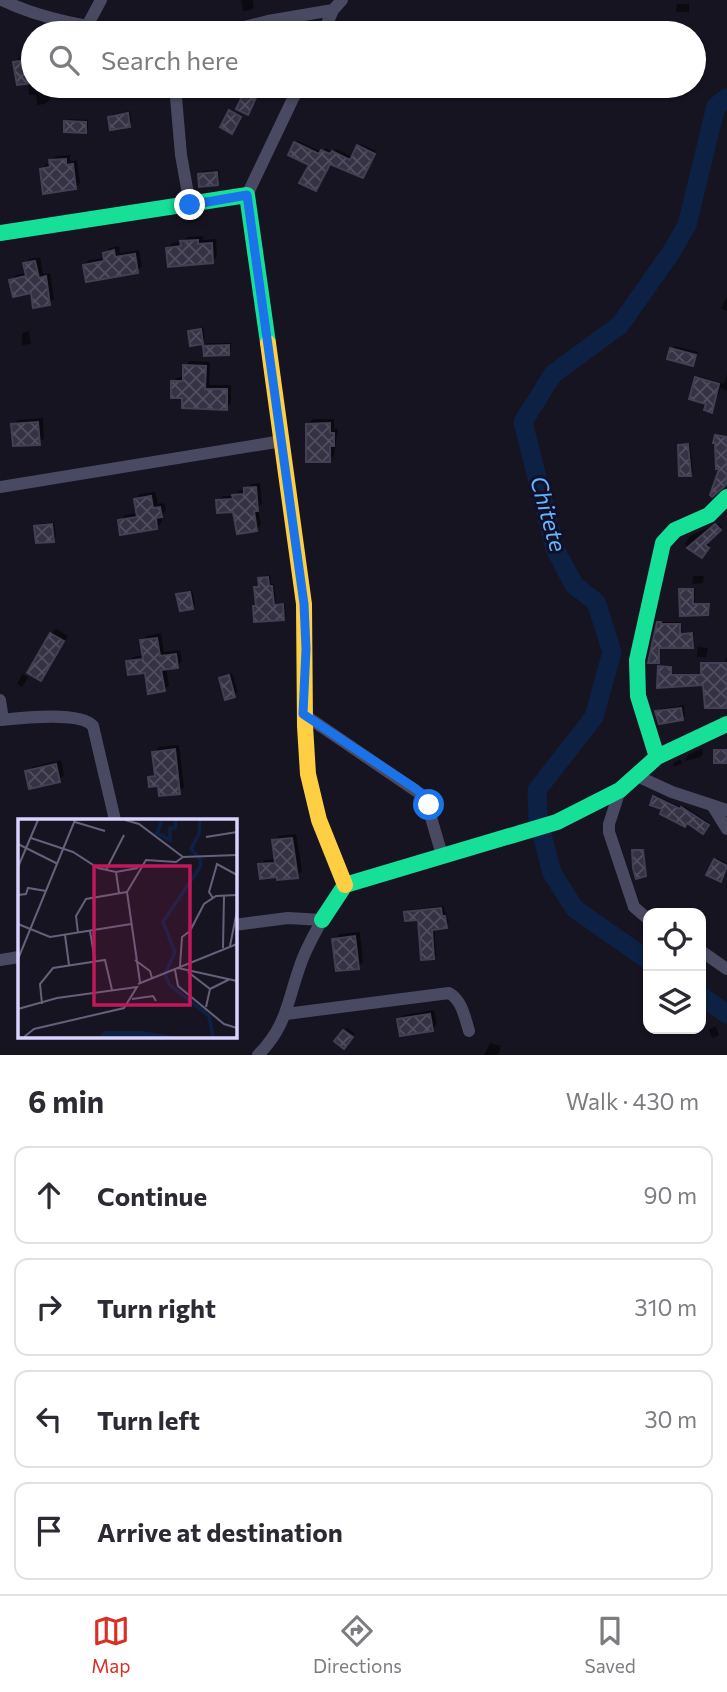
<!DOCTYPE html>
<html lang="en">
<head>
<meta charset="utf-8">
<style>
	body { margin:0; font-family:Commissioner,sans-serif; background:#f2f2f3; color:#2b2b33 }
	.controls { position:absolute; right:21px; bottom:21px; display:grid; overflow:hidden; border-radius:14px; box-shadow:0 2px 5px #0004 }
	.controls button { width:63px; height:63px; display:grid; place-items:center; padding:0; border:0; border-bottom:2px solid #e1e1e2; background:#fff; color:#2b2b33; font:35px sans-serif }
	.stop { position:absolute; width:21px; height:21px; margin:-16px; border:5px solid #1a73e8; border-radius:50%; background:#fff }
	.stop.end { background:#1a73e8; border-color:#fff; box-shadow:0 2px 7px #0008 }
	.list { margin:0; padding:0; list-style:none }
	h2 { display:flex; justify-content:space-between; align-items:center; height:91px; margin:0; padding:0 28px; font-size:30px }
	h2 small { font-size:23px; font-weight:400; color:#7c7c81 }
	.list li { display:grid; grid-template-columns:46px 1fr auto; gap:21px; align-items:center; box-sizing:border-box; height:98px; margin:0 14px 14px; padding:0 14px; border:2px solid #e1e1e2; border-radius:14px }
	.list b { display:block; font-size:26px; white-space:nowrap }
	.list em { font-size:23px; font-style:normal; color:#7c7c81 }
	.icon { flex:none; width:38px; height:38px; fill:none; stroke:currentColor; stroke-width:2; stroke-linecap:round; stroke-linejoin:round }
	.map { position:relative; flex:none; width:727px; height:1055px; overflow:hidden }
	.search { position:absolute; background:#fff; box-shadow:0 2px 5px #0004; left:21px; right:21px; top:21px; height:77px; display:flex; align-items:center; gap:18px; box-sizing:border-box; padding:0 24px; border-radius:38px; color:#7c7c81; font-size:26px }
	.sheet { height:539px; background:#fff }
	nav { display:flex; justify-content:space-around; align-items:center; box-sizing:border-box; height:98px; border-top:2px solid #e1e1e2; background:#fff; font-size:19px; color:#7c7c81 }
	nav a { display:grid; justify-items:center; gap:4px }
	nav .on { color:#d93025 }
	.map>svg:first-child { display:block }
	.shadow { fill:#0007 }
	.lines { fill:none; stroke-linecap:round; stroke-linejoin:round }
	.river { stroke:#0d2144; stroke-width:19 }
	.building { fill:url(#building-cross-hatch); stroke:#433f54; stroke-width:2 }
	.street { stroke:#4a4962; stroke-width:12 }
	.fast { stroke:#16e098; stroke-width:16 }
	.slow { stroke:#ffcf43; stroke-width:16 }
	.route { stroke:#1a73e8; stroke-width:9 }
	.labels { text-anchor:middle; stroke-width:6; stroke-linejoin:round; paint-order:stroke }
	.water-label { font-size:23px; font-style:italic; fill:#62b6ff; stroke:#130f26 }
	.inset-river { fill:none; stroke:#0d2144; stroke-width:3.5 }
	.inset-road { fill:none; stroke:#64617a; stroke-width:2 }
	.view { fill:#c2185b; fill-opacity:0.15; stroke:#c2185b; stroke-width:3.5 }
	.inset-edge { fill:none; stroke:#d9d4ff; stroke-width:3.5 }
</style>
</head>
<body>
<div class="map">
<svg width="727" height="1055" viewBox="0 0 727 1055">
	<defs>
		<pattern id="building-cross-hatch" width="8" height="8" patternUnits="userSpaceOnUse" patternTransform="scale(1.75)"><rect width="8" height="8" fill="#343243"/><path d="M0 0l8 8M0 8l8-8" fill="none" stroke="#514f5f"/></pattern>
	</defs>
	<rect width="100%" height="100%" fill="#161421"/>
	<path class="shadow" d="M241,0H253L254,7L251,10L243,11Z
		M677,4H689V12H676Z
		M438,22L447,24L445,33H432Z
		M567,23L573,24L570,33L564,32Z
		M594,25L602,27L601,33H592Z
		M31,56L33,59V86H48L50,100L45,104L37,105L36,95H29V82L15,62L19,58Z
		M138,86H158L155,88Z
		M249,90L257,95L250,110L246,93Z
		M130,111L132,122L129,125L109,117L113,114Z
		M69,119L88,120V128L85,131L66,122Z
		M298,141L322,152L326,148L333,152L336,149L353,157L361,144L376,151L363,176L331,162L318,186L311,164L296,143Z
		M70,155V161L77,160L80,183L75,188L42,169L46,164H52L51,160L56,156Z
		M219,170L220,180L217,183L200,174L203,171Z
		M203,236V240L216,239L217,256L212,262L168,248L173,243L182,242L187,237Z
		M119,246L120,253L139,250L142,266L137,271L84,265L89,260L105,258V253L110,248Z
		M40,257L43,274L50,273L54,299L49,303L11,280L16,275L27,273L25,264L29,259Z
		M727,296V311L721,309Z
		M203,327L205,339L202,342L190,332L193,329Z
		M29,331L31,344L22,345V333Z
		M208,343H231V351L229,353L205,346Z
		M675,346L698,352L695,361L692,364L671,349Z
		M190,361L210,362L209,385H231V403L226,408L173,382L178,377H185V366Z
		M727,374V391L721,388L711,411L697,378L699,376L724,384Z
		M43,418L44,438L39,443L13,425L18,420Z
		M313,419H334V429H338L334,455L329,460L308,424Z
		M690,443L693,472L691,474L680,446Z
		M260,483L262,504L258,507L261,524L257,529L235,510L218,501L223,496H234L239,491L246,490L251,484Z
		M155,492L158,504L164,503L166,510L161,516L162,522L157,527L120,521L125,515L138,513L135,499L140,494Z
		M54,522L56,537L53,540L36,527L39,524Z
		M718,523L722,527L706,542L710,545L702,555L685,544L690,536Z
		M270,575L271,584H274L276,603H285L286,616L283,619L255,607L257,604L256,588L261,585L260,578Z
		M693,576H704L703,583L692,584Z
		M683,588H695V603H710V611L708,613L682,614L681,590Z
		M192,590L195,604L192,607L178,595L181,592Z
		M661,620L662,622H681L682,632H694V643L692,646H661L660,659L658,662L659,622Z
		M56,629L68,636L41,679L51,634Z
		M161,633L164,652L180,650L182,661L177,666L166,667L169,685L164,690L146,671L128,662L133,657L144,655L142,641L147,636Z
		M698,647L708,648L706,657H697Z
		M727,656V706L705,683L659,687V667L662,665H672V674H703L705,662H725Z
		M232,673L238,692L234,695L220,679Z
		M22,674L28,677L22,687L17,684Z
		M684,705L685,716L682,719L657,712L660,709Z
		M179,745L184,787L179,792L159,784L149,778L157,772L154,752L159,747Z
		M702,748L703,754L700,757L685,761L688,755Z
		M680,759L682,764L674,767L673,764Z
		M61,760L64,775L59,780L27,772L32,767Z
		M656,795L683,808L684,806L710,823L703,832L665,808L652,804Z
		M296,834L302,871L297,876L278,875L260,865L265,860L276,859L274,841L279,836Z
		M717,858L727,863V870L721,880L715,860Z
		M443,906L449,923L446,926L434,928L436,955L433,957L419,918L406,913L409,910Z
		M360,932L363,962L358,967L334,940L339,934Z
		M434,1010L437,1024L432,1029L399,1020L404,1015Z
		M716,1026L719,1035L712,1038L709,1029Z
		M347,1028L355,1034L347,1044L344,1031Z
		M490,1043L501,1046L498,1055H484Z"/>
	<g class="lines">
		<path class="river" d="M648,960L575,909L552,873L538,819L537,790L594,717L612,652L596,602L574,585L555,549L523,422L553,374L620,325L672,251L687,225L716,106L727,98
			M701,996L727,1014"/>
	</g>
	<path class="building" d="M433,24L457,30V33H431Z
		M27,60V63L33,62V83L17,85L13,62Z
		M244,92L256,98L248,115L236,109Z
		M229,110L241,117L232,134L220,127Z
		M128,113L130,127L110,130L108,117Z
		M64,121L86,122V133L64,132Z
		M294,142L319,154L321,150L330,154L332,151L350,160L357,145L375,154L363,178L330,164L316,191L299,183L309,165L288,155Z
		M66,159V165L73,164L76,189L43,194L40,169L50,167L49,160Z
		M217,172L218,185L199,187L198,174Z
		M198,240V244L212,243L213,263L168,267L166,248L181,246L180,241Z
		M114,250L115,257L135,254L138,273L86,282L83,265L104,261L103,253Z
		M35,261L39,278L46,276L50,305L33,308L31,293L13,297L9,280L26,276L23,263Z
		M201,329L203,344L190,346L188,331Z
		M229,345V355L204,356L203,346Z
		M670,348L696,355L693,366L667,359Z
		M183,365L206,366L205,389H227V410L182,408V398H171V381H183Z
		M695,377L719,384L712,413L704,410L706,404L689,399Z
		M38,422L40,445L13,446L11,424Z
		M330,423V433H334V446H330V462H306V424Z
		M715,435L727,437V481L725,486L712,497L710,495L719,469H716L715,443H713Z
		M688,444L691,476H679L678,445Z
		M256,487L258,511H254L257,531L237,534L233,512L217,513L216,500L233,499L232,495L244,494V488Z
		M151,496L153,508L160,507L162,517L156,518L157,529L120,535L118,520L137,517L134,499Z
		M52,524L54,542L36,543L34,526Z
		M715,524L721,530L705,545L709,548L702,558L687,548Z
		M268,577L269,586H272L274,605L283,604L284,620L254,622L253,606H256L254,587H259L258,578Z
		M679,589H693V604H709L708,615L680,616Z
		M190,592L193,609L180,611L176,594Z
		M657,622H661V624H680V634L692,633L693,648H659V663H648Z
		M50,633L64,641L41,681L27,673Z
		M157,638L160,656L176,654L178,668L161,670L165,691L148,694L145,673L128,675L126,661L143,659L140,640Z
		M701,663H727V708H705L703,685L657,688L658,666L671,667V675H701Z
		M229,675L235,697L225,700L219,678Z
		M681,708L683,720L659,724L655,711Z
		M175,749L180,794L159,796L158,786L149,787L148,777L155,776L152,752Z
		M714,750H727V763H714Z
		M56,764L60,782L29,789L25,771Z
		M653,796L680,809L681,807L709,825L703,834L687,823L685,827L660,814L662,809L650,805Z
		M292,838L298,878L277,880V877L260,879L258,864L275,863L272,840Z
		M632,850H643L646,876L636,879L633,868Z
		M714,859L727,866L721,882L706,875Z
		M441,908L442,916H445L447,928L432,930L434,959L421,960L418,920L405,921L404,912Z
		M355,936L359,969L336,971L332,939Z
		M430,1014L433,1031L400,1036L397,1019Z
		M343,1030L353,1037L344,1049L334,1041Z"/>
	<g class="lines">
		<path class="street" d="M2,0C45,21 92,27 138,33
			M87,26L101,0
			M221,33L268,21L333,10
			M323,33L333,10L342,0
			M175,86L181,155L190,205
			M247,195L299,86
			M0,487L282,441
			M0,700L3,720
			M303,714L425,797L442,855
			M0,720C20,718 80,711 93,726L115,820
			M635,775L672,792L727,810
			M620,790L609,824V832L634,907L648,919
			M712,805L727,829
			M234,925L288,918L322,920C314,935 305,950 300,966C287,1002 287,1026 258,1055
			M701,951L727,969
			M0,960L19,957
			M286,1014L449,993C462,1000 465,1018 469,1031"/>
		<path class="fast" d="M0,233L247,195L268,343
			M657,757L638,696L637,660L663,543L675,530L709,515L727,497
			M322,920L345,885L557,822L620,790L657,757L727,724"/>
		<path class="slow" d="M268,343L304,604L305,726L308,774L319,820L345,885"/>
	</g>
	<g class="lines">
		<path class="route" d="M190,205L247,195L304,604L306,649L303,714L416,789L425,797L429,805"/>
	</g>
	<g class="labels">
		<g class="water-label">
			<text transform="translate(548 514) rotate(74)" y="8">Chitete</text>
		</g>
	</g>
	<g transform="translate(18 819)">
		<rect width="219" height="219" fill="#161421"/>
		<path d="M87,212H124L161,218H80Z" fill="#0d2144"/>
		<path class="inset-river" d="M144,1L139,14L152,21V9H157L158,1M182,1L181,15L173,30L183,41L182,48L145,103L157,133L147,155L152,166L191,197L195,218"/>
		<path class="inset-road" d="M107,1L121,5L165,38L219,36M57,3L87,12M188,18L219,13M13,19L55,33L80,49L98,53L120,49M0,25L40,45M0,48L20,1M88,51L106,16M98,53L101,74M109,73L128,41L158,43L165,38M0,76L8,75L10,69L28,72M195,79L191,73L199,45L219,56M0,105L32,118L113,105M72,112L77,142M60,114L58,97L68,80L109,73L122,163M47,116L51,146M212,127L219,92M205,129L206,77M0,140L57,1M117,141L132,152L134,159M162,147L164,118L172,112L186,85L198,77L219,76M160,149L219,162M157,151L160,167L206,205L219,209M170,153L192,170L188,188M120,165L219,125M192,170L212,160M114,180L135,177L138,182M24,185L22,165L35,149L87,141L94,171M0,190L39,179L119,168L106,189L16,210L6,218"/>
		<path class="view" d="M76,47H172V186H76Z"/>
		<rect width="219" height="219" class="inset-edge"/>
	</g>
</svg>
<div class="controls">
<button><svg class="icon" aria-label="locate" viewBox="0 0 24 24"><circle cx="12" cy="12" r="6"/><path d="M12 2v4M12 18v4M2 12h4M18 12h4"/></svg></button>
<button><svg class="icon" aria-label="layers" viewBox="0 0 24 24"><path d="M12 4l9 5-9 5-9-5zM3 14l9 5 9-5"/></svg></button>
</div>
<div class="stop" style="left:429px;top:805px"></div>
<div class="stop end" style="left:190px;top:205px"></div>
<div class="search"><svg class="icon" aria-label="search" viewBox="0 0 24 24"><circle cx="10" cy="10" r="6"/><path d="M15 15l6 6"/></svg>Search here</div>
</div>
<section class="sheet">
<h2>6 min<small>Walk · 430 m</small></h2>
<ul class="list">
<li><svg class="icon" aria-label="ahead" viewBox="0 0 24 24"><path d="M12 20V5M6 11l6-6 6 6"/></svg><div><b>Continue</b></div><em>90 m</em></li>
<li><svg class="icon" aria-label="right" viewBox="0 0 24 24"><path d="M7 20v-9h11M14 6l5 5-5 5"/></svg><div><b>Turn right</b></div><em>310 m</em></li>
<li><svg class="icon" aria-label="left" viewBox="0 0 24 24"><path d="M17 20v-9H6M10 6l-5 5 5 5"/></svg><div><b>Turn left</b></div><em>30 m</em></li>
<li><svg class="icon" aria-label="arrive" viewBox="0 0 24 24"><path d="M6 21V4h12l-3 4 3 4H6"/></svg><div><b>Arrive at destination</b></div></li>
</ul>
</section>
<nav>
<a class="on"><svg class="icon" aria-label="map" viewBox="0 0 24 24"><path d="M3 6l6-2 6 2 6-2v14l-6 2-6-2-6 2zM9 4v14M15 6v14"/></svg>Map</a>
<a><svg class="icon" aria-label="directions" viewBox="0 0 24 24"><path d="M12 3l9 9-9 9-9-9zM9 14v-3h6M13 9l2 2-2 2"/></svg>Directions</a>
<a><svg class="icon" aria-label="saved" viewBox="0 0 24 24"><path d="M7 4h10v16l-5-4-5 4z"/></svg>Saved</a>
</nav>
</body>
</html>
